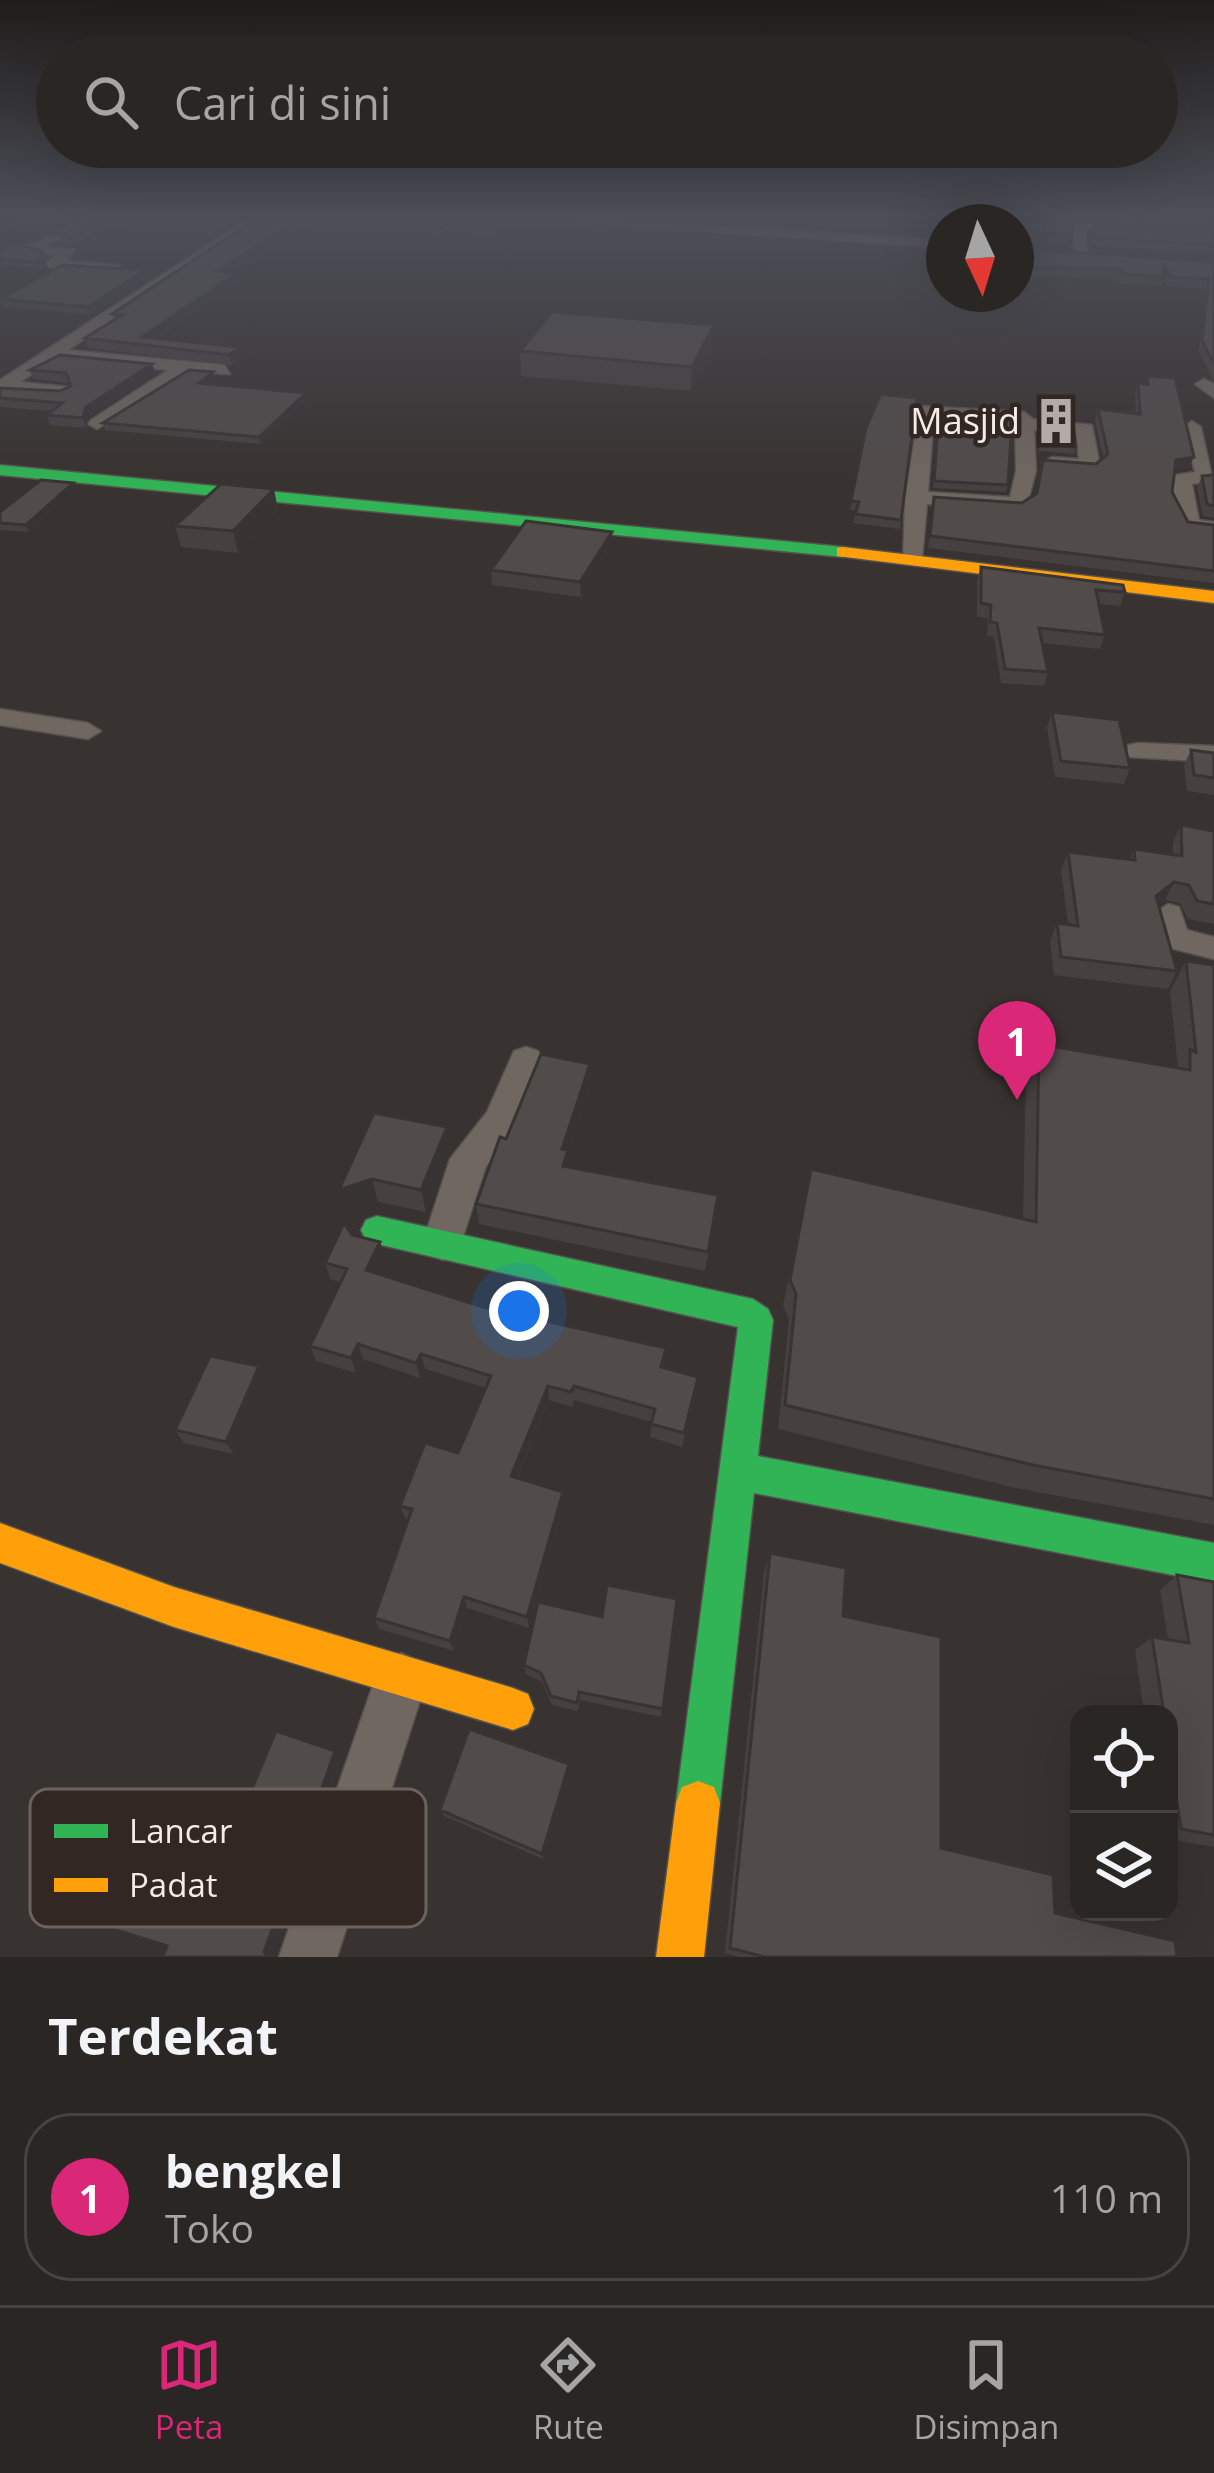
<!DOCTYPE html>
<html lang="id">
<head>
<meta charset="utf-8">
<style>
	body { margin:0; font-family:"Open Sans",sans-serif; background:#363231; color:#f1f3f6 }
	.controls { position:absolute; right:36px; bottom:36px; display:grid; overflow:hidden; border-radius:24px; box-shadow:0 12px 48px #0002 }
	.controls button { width:108px; height:108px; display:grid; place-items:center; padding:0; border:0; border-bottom:3px solid #464341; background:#2a2624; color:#f1f3f6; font:60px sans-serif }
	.compass { position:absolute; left:926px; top:204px; width:108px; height:108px; border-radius:50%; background:#2a2624; box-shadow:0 12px 48px #0002; rotate:176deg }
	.you { position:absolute; left:519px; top:1311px; width:42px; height:42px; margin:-30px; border:9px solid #fff; border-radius:50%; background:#1a73e8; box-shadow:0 0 0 18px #1a73e833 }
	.badge { display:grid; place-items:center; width:78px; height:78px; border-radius:50%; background:#db2777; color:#fff; font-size:39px; font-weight:700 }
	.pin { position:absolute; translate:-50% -99px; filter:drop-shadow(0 3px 6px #0008) }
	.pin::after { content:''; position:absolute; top:63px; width:42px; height:36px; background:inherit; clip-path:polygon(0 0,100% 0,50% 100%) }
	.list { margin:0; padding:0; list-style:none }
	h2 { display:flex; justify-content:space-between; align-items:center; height:156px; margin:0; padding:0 48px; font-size:51px }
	h2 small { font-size:39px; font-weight:400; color:#a5a5a6 }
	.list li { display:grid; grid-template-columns:78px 1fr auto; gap:36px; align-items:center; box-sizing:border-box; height:168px; margin:0 24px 24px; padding:0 24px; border:3px solid #464341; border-radius:48px }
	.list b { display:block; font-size:45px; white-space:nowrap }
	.list p { margin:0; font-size:39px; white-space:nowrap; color:#a5a5a6 }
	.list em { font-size:39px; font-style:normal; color:#a5a5a6 }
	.icon { flex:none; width:66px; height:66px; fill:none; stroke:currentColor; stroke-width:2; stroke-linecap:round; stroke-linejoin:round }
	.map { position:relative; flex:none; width:1214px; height:1957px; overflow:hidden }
	.search { position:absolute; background:#2a2624; box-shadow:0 12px 48px #0002; left:36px; right:36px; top:36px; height:132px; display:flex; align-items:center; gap:30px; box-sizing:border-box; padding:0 42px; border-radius:66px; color:#a5a5a6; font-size:45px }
	.sheet { height:348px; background:#2a2624 }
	nav { display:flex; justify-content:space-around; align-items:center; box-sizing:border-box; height:168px; border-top:3px solid #464341; background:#2a2624; font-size:33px; color:#a5a5a6 }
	nav a { display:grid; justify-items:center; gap:6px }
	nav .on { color:#db2777 }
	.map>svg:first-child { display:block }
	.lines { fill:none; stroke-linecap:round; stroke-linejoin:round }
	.street-casing { stroke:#55514e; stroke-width:3 }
	.fast-casing { stroke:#55514e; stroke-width:3 }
	.slow-casing { stroke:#55514e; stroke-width:3 }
	.street { fill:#706760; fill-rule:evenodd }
	.fast { fill:#30b455; fill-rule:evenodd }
	.slow { fill:#ff9f0a; fill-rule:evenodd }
	.wall { fill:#464040 }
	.shaded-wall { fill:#393434 }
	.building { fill:#514b4a; stroke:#393434; stroke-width:3 }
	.labels { text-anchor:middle; stroke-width:9; stroke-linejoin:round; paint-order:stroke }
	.far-poi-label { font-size:36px; fill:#f4ece9; stroke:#322722; text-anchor:end }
	.key { fill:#322722; stroke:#6c625e; stroke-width:3 }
	.key-label { font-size:33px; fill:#f4ece9 }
</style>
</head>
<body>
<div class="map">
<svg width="1214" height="1957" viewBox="0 0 1214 1957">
	<rect width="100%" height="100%" fill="#383230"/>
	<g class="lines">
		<defs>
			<path id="street" d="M102,213H120L45,246L75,250L67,261L119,265L124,272L52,268L45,264L56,255L21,248Z
				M257,213H272L68,350L224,365L230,374L190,372L97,429L88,424L91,420L168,370L55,359L20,382L69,387V395L0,393V380Z
				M451,213H466L445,230H435Z
				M491,213L944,240V248L497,217Z
				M1111,222V228L1086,230V253L1074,256L1075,224Z
				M1204,379L1214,384V398L1195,384Z
				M920,406L1024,412L1033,419L1092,425L1100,466L1090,472L1045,467L1042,463L1052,457L1079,459L1076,434L1034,430L1036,471L1026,508L927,504L922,559L903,564L905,497ZM934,416L1015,422L1016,471L1010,497L928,492Z
				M1192,421L1201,427L1213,481L1192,484L1199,520L1214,522V534L1184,529L1172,504L1175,475L1195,472L1183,427Z
				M0,709L88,723L101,731L88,739L0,725Z
				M1138,743L1214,746V762L1128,757V745Z
				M1168,904L1179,907L1187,930L1214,937V959L1162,946L1152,915Z
				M526,1047L538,1051L544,1061L515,1132L486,1166L457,1255L443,1260L429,1255L423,1242L450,1159L487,1112L514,1051Z
				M401,1653L419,1661L427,1679L337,1957H279L375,1679L383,1661Z"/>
			<path id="fast" d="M0,465L843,547L852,552L843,557L0,475Z
				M377,1216L753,1299L768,1309L773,1320L758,1456L1214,1543V1583L754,1493L720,1803L714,1819L698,1825L682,1819L676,1803L738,1327L377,1244L366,1240L361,1230L366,1220Z"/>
			<path id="slow" d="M843,547L1214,591V603L837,556V548Z
				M0,1523L174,1587L513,1688L528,1694L534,1709L528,1724L513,1730L174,1627L0,1563Z
				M698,1781L714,1787L720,1803L704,1957H656L676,1803L682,1787Z"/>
		</defs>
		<use href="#street" class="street-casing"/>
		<use href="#fast" class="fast-casing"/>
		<use href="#slow" class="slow-casing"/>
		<use href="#street" class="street"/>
		<use href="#fast" class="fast"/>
		<use href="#slow" class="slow"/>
	</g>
	<path class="wall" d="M0,213L7,215L90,213L49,231L0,226Z
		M109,213H248L215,235L126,228L79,252L77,247L62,244L59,235Z
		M265,213H445L434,225L443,227L444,236L301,227L232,273H237L239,283L157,339L240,347L242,357L232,365L88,348L85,338L114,320L112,314Z
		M1048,213H1214V254L1090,246L1093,225L1109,223L1106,217L1073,221L1068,244L1016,241V222H979L980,216L1049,220Z
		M511,222L495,236L446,234L445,225Z
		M1016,243L1018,248L1214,262V382L1199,352L1206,289L1166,287L1163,281L1162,286L1120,284L1118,279L1016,276Z
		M0,252H44L46,258L42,262L44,269L0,265Z
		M145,270L147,279L91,315L2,307L0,302V298Z
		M712,349L691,391L521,376L520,351Z
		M152,364L155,373L89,416L86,428L50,425L47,415L51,411L0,407V388L60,391L71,386L69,383L33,379L30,370Z
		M1147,376L1189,468L1174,471L1172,492L1188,522L1214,525V583L928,548L934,497L1022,503L1035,494L1043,460L1096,464L1103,458L1095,420L1098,409L1136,413L1135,393L1138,383L1145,384Z
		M214,379L208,384L307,400L261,444L105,430L103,423Z
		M917,398L900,529L853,523L856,510H850L866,428Z
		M938,421L1008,485L1006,492L933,488Z
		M1040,428L1076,447L1074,454L1039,451Z
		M1214,475V518L1203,516L1197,488L1202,476Z
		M73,483L75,490L28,532L0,530V512Z
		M278,510L238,553L181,547L175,526Z
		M612,547L581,597L492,585L491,570Z
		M981,567L1125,592L1120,606L1099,604L1105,635L1100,649L1042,643L1048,672L1044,686L1001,683L994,637L987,636L988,618L977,617V581Z
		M1052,712L1130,768L1124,784L1055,777L1047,727Z
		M1191,750L1214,753V795L1187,791L1184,765Z
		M1181,825L1214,831V924L1188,919L1180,903L1165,900L1159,905L1177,971L1168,989L1054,975L1050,941L1057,923L1068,925L1061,870L1068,852L1130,859L1134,849L1173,855V842Z
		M1186,961L1214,965V1525L1016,1488L778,1429L789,1320L783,1306L811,1169L1023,1218L1026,1073L1039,1044L1178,1068L1170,991Z
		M590,1064L591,1085L568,1154L569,1167L716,1215L705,1271L479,1224L476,1204L506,1139Z
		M451,1150L426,1212L378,1202L346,1212L339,1190Z
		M380,1242L384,1258L377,1273L665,1362L663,1368L696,1391L682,1447L650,1437L652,1422L574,1400L572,1407L549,1400L518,1478L564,1505L529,1628L467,1608L454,1651L379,1629L374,1618L408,1520L405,1518L400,1506L458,1453L486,1388L425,1369L420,1378L363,1359L356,1373L316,1361L310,1346L341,1282L330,1279L325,1263Z
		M266,1379L234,1454L184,1443L175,1430Z
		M770,1553L843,1616L941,1848L1055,1913L1177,1957H740L725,1953L764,1572Z
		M1177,1575L1214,1582V1847L1169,1839V1714H1144L1135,1650L1152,1637L1168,1639L1160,1590Z
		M677,1599L661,1717L580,1700L578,1711L552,1705L542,1682L526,1674L524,1665L602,1617Z
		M570,1771L543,1859L444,1816L440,1810Z"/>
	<path class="shaded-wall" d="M68,213H90L49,231L46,223Z
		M234,213H248L215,235L213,226Z
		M436,213H445L432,227L431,218Z
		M1074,213H1106V217L1072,221Z
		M510,214L511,222L495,236V228Z
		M299,218L301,227L220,280L218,271Z
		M123,219L126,228L79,252L76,244Z
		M145,270L147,279L91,315L88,307Z
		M237,273L239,283L147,345L142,337Z
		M714,325L712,349L691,391L692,367Z
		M240,347L242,357L232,365L229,355Z
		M152,364L155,373L89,416L86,428L83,418L86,407Z
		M213,372L214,379L200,389L199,383Z
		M306,393L307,400L261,444L259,437Z
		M1194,457L1189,468L1172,472L1176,460Z
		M73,483L75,490L28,532L26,525Z
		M274,489L278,510L238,553L233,531Z
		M612,532V547L581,597L580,582Z
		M1174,882L1165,900L1148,914L1156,896Z
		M590,1064L591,1085L568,1154L569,1171L564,1187L562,1149Z
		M447,1127L451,1150L426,1212L421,1190Z
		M372,1179L378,1202L346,1212L339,1190Z
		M380,1242L384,1258L371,1285L366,1270Z
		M358,1344L363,1359L356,1373L351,1358Z
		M421,1354L425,1369L420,1378L416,1363Z
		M259,1366L266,1379L234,1454L226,1442Z
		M548,1386L549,1400L513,1489L511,1476Z
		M563,1492L564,1505L529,1628L527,1617Z
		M464,1597L467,1608L454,1651L450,1641Z
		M335,1751L342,1760L275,1956L276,1957H269L264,1952Z
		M569,1764L570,1771L543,1859L542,1854Z"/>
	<path class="building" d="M0,213L7,215L9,213H68L46,223L0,218Z
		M109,213H234L213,226L123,219L76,244V238L59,235Z
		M265,213H436L431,218V225L443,227L299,218L218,271L237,273L142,337L240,347L229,355L85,338L122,315L112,314Z
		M461,213H505L510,214L495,228L445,225Z
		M1051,213H1074L1070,235L1018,231L1016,234V222H981L980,216L1052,220Z
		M1111,213H1214V245L1093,237V225L1117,222Z
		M1016,243L1018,248L1214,262V364L1202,341L1209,279L1170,277L1163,263L1165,277L1123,274L1121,269L1016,267Z
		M15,244L44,252L39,259L43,263L0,259V252Z
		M62,265L145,270L88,307L0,299Z
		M552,312L714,325L692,367L520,351Z
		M60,355L152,364L86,407L83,418L47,415L62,403L0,398V388L60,391L71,386L66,373L30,370Z
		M189,370L213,372L199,383L306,393L259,437L103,423Z
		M1147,376L1175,378L1194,457L1176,460L1172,492L1188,522L1214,525V571L930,536L934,497L1022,503L1037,493L1043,460L1096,464L1108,454L1098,409L1140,414L1138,383L1148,384Z
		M881,394L917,398L901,520L855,514L859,502L851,501L866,428Z
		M939,414L1012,419L1008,485L934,481Z
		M1040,428L1074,431L1076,447L1041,444Z
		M1212,475H1214V506L1207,504L1202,476Z
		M41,480L73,483L26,525L0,523V512Z
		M221,484L274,489L233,531L175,526Z
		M526,521L612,532L580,582L491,570Z
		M981,567L1123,585L1125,592L1096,590L1105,635L1039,628L1048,672L1005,669L997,623L990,622L991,605L981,603Z
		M1052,712L1119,720L1130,768L1061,761Z
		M1191,750L1214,753V778L1194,775Z
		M1181,825L1214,831V904L1197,901L1189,885L1174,882L1156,896L1177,971L1061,957L1057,923L1078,926L1068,852L1135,860L1134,849L1182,856Z
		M1186,961L1214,965V1499L1033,1465L785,1405L796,1294L790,1280L811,1169L1036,1222L1039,1044L1190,1070V1050L1196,1052Z
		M541,1054L590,1064L562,1149L568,1150L563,1166L718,1195L708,1252L476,1204L500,1137L506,1139Z
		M374,1113L447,1127L421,1190L372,1179L339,1190Z
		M344,1223L352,1235L380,1242L366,1270L483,1307L666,1348L661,1367L698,1377L684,1433L651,1424L655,1409L574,1386L571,1392L548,1386L511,1476L563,1492L527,1617L464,1597L450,1641L374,1618L412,1509L400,1506L425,1443L458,1453L491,1376L421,1354L416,1363L358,1344L351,1358L310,1346L347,1269L325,1263Z
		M210,1356L259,1366L226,1442L175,1430Z
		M770,1553L846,1568L843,1616L941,1637V1848L1053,1875L1055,1913L1175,1941L1177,1957H765L730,1948Z
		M1177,1575L1214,1582V1835L1181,1829L1169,1751V1714H1164L1152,1637L1189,1643Z
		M607,1585L677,1599L663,1709L579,1692L577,1703L551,1696L541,1673L524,1665L538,1602L602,1617Z
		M469,1729L569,1764L542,1854L440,1810Z
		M276,1731L335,1751L264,1952L269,1957H163L167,1946L78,1918L118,1820L195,1843L210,1803L242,1813Z"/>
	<linearGradient id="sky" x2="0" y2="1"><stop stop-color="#1f1c1a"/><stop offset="0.44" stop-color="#4d4f59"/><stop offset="1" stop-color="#4d4f59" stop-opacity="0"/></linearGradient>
	<rect width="1214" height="487" fill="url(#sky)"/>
	<defs>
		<symbol id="building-bare" viewBox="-9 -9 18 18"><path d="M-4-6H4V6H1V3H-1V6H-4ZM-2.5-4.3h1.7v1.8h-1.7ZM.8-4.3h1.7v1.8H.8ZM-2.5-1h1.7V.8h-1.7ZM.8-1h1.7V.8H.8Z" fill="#b2aba8" stroke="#322722" stroke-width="2.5" paint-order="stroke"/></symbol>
	</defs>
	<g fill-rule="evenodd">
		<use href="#building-bare" x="1023" y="388" width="66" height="66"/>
	</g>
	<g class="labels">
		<g class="far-poi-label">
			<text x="1020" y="434">Masjid</text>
		</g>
	</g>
	<rect x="30" y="1789" width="396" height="138" rx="18" class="key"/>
	<rect x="54" y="1824" width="54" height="14" fill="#30b455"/>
	<rect x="54" y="1878" width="54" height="14" fill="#ff9f0a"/>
	<g class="key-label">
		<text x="129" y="1843">Lancar</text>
		<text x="129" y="1897">Padat</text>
	</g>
</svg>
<div class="controls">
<button><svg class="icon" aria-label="locate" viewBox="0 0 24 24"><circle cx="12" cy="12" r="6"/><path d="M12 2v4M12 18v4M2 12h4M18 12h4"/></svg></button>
<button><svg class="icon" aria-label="layers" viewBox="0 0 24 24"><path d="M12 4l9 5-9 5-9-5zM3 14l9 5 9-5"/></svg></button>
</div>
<svg class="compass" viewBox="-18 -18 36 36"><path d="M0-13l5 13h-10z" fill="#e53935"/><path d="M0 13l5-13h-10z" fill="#a5a5a6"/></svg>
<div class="you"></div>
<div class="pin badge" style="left:1017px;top:1100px">1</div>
<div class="search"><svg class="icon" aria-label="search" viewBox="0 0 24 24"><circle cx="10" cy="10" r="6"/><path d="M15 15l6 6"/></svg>Cari di sini</div>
</div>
<section class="sheet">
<h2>Terdekat<small></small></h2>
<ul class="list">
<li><span class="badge">1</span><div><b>bengkel</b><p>Toko</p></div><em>110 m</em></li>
</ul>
</section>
<nav>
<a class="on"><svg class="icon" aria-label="map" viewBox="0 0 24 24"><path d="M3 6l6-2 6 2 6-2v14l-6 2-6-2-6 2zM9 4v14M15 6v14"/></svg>Peta</a>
<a><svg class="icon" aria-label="directions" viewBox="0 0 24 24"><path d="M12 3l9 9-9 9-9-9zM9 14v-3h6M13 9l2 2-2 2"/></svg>Rute</a>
<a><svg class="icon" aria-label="saved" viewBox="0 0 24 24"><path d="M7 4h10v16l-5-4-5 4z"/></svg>Disimpan</a>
</nav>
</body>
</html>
